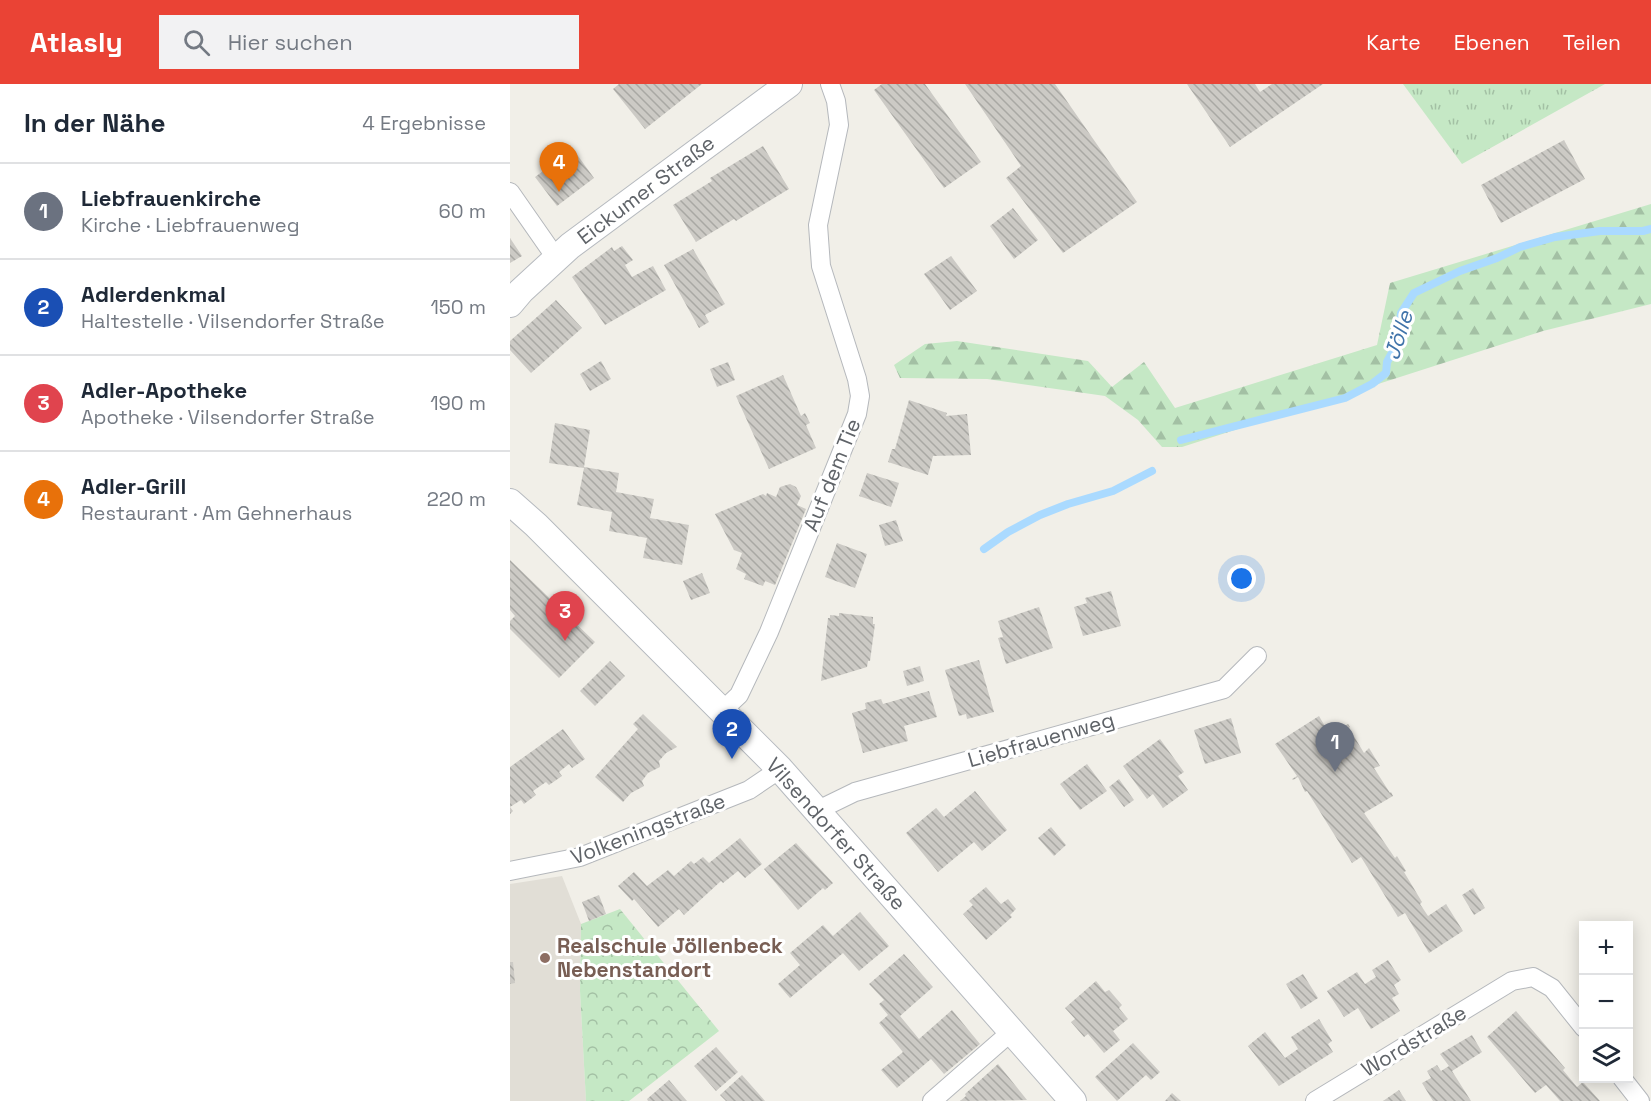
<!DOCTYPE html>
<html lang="de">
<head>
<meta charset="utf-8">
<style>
	body { margin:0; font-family:"Space Grotesk",sans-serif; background:#f2f2f3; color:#1f2937 }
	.controls { position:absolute; right:18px; bottom:18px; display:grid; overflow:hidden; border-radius:0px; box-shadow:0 3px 15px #0003 }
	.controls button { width:54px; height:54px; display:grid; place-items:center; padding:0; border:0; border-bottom:2px solid #e0e1e3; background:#fff; color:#1f2937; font:30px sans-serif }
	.you { position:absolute; left:732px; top:495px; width:21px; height:21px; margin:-15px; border:4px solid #fff; border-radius:50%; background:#1a73e8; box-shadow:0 0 0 9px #1a73e833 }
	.badge { display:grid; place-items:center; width:39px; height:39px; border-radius:50%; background:#ea4335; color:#fff; font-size:20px; font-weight:700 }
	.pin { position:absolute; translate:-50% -50px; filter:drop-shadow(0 2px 3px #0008) }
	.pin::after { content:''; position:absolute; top:32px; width:21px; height:18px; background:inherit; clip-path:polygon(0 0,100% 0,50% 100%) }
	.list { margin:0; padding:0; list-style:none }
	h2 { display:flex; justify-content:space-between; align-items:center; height:78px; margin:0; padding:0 24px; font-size:26px }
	h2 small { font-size:20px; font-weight:400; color:#747a83 }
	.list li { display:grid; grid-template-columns:39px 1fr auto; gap:18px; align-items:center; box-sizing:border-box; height:96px; padding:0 24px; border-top:2px solid #e0e1e3 }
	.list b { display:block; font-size:22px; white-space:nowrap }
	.list p { margin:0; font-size:20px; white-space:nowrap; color:#747a83 }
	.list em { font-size:20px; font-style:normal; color:#747a83 }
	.icon { flex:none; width:33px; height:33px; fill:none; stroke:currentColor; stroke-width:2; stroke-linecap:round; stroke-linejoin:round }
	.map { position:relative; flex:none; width:1141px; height:1017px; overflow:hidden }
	header { display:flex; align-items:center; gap:36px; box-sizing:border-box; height:84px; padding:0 30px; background:#ea4335; color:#fff }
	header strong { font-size:28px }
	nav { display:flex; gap:33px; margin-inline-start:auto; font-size:21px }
	.search { width:420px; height:54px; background:#f2f2f3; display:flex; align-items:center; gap:15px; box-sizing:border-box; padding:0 21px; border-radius:0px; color:#747a83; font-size:22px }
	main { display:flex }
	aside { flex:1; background:#fff }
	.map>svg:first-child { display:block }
	.education { fill:#e1ded6 }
	.grass { fill:url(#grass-tufts) }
	.forest { fill:url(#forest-firs) }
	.park { fill:url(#park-crowns) }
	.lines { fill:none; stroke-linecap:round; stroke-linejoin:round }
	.stream { stroke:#aadaff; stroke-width:8 }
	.building { fill:url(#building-back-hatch) }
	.minor-casing { stroke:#b5b8bc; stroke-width:20 }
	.secondary-casing { stroke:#b6babf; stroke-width:28 }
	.minor { stroke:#fff; stroke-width:18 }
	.secondary { stroke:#fff; stroke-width:26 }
	.education-dot { fill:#8d6e63; stroke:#fff; stroke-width:2 }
	.labels { text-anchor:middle; stroke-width:6; stroke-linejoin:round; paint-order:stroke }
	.street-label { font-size:21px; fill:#5f6368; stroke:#fff }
	.education-label { font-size:21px; font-weight:bold; fill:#785e54; stroke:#fff; text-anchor:start }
	.water-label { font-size:22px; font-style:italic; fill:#4174aa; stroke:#fff }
</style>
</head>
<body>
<header>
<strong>Atlasly</strong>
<div class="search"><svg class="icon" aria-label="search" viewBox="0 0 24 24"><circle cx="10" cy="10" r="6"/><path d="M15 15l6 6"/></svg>Hier suchen</div>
<nav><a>Karte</a><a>Ebenen</a><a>Teilen</a></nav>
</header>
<main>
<aside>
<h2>In der Nähe<small>4 Ergebnisse</small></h2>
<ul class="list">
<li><span class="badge" style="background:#6b7280">1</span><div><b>Liebfrauenkirche</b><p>Kirche · Liebfrauenweg</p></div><em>60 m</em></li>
<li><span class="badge" style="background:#1a4fb4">2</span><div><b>Adlerdenkmal</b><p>Haltestelle · Vilsendorfer Straße</p></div><em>150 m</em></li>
<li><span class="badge" style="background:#e0444e">3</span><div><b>Adler-Apotheke</b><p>Apotheke · Vilsendorfer Straße</p></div><em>190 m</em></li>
<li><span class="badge" style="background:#e8710a">4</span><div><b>Adler-Grill</b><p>Restaurant · Am Gehnerhaus</p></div><em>220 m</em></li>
</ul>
</aside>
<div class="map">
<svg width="1141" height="1017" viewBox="0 0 1141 1017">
	<defs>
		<pattern id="grass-tufts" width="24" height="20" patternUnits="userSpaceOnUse" patternTransform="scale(1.5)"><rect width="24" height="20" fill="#c5e8c5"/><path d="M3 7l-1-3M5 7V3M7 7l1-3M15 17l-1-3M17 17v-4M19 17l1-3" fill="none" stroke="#a3c0a4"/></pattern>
		<pattern id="forest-firs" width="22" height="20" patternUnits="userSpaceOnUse" patternTransform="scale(1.5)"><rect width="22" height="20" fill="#c5e8c5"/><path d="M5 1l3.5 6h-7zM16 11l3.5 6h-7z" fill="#a3c0a4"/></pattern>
		<pattern id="park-crowns" width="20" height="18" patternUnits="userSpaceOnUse" patternTransform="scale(1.5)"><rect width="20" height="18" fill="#c5e8c5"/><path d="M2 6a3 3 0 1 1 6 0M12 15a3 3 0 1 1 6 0" fill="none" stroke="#a3c0a4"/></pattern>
		<pattern id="building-back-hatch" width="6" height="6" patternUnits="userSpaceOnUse" patternTransform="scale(1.5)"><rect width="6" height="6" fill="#cccac5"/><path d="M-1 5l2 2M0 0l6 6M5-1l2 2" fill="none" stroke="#a9a8a4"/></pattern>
	</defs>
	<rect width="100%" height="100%" fill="#f1efe8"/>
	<path class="education" d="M52,792L71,840L70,907L76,1017H0V800Z"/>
	<path class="grass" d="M893,0H1095L952,80Z"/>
	<path class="forest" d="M1141,120V220L1033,247L672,363H652L628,336L595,312L477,295L390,294L384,281L415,260L447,257L578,277L602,303L634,278L665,324L867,261L880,199Z"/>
	<path class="park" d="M110,825L209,947L119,1017H76L70,907L71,840Z"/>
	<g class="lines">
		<path class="stream" d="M671,356L835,314L862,300L876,289L877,278L883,267L889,246L891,229L904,209L950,187L987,174L1010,163L1045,153L1090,147H1133L1141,145
			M474,465L498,448L530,431L558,420L603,407L642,387"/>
	</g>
	<path class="building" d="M109,0H192L135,45L103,5Z
		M372,0H415L471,78L434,104L364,6Z
		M455,0H545L627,118L553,169L496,94L511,82Z
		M677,0H745L750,8L762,0H813L720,63Z
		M1054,56L1075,95L991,139L971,101Z
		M253,62L279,105L226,137L224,135L186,158L163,121L202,97L200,94Z
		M63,65L84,94L47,122L25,93Z
		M503,124L528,156L504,175L480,142Z
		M0,154L12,172L0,179Z
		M112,162L123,176L115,181L122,193L143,182L156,206L95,241L62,193L102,163L104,167Z
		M183,165L215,220L195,231L199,238L189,244L154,181Z
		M441,172L467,207L440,226L414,190Z
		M46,216L72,244L21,289L0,266V257Z
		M91,277L101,295L80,307L70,290Z
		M218,278L225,296L207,303L200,285Z
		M273,291L291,332L295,329L300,339L296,341L306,364L259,385L226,312Z
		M399,316L437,329L436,332L457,330L461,371L423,372L418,391L378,378L382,365H385Z
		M45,339L80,346L74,383L109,389L106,408L144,415L140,434L179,441L172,481L133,474L137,454L99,447L102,428L67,421L74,384L39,379Z
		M357,389L389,399L381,423L349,412Z
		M280,400L286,403L291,412L287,421L296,425L265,501L255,497L253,502L234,495L236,490L226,485L232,469L224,466L205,430L253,410L256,412L257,409L266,413L270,403Z
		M386,436L393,457L375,462L369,441Z
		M327,459L357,470L345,504L315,493Z
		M0,476L85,558L49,594L0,545V537L5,532L0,526Z
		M192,489L200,509L181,516L173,497Z
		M601,507L611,542L573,552L564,523L577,519L575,514Z
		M529,523L543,564L496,580L488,554L493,553L488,537Z
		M329,529L363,533V540H365L360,577H358L357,583L311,597L318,534H320V531L329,532Z
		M469,576L484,628L457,635L456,630L449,632L435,586Z
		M100,577L115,592L85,622L70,607Z
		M410,582L414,597L397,602L393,587Z
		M419,607L427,633L394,642L398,657L353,669L342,629L356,625L355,619L371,615L373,620Z
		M133,630L167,663L156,669L149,677L150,683L138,689L132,697L134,702L121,709L113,718L85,693L128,645L123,640Z
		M809,632L820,651L838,640L840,643L839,644L854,669L859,664L870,682L864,684L880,709L881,708L883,712L854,729L885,774L887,772L896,787L894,788L912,818L910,820L918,832L936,820L953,847L919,869L895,829L888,833L851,773L842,779L797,707L795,708L788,693L783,696L782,695L787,692L765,660Z
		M721,634L731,669L695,680L684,646Z
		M53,645L75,675L62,684L59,680L49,688L52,692L39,701L36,698L23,707L26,711L14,720L11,716L0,723L3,727L0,730V683Z
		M650,655L674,688L668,692L678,706L653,724L643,710L637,715L613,682Z
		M577,680L597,707L570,726L550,700Z
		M609,695L624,716L614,723L599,703Z
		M465,707L497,746L472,767L464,758L428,788L396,749L426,724L434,733Z
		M541,743L556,761L544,772L528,754Z
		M230,754L252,780L235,794L228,787L213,799L211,797L174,831L169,825L148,843L124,815L122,817L108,802L124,788L137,802L158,786L164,792L181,777L184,780L193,773L199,779Z
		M286,759L323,799L315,806L313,804L288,826L254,785Z
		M476,803L491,820L498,815L506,825L500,831L502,833L476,856L453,830L463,821L459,817Z
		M963,804L975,824L964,831L952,811Z
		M89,811L96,830L79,837L72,818Z
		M350,828L379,862L349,887L333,869L280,914L268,900L290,881L280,869L313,841L323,852Z
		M394,870L423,903L390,932L409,955L442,926L470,960L434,990L421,975L387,1004L371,986L393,968L369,939L378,931L369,920L374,916L359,900Z
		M878,876L891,896L884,901L889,910L882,914L890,927L861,945L848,924L834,933L817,907L847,888L855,900L866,893L862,886Z
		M0,878H3L5,899L0,900Z
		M793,890L808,914L791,925L776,900Z
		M586,897L595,908L599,906L612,921L609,924L618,935L603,947L610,956L594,969L578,950L574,953L561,938L565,935L555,924Z
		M1006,927L1055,984L1053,986L1067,1003L1073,998L1090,1017H1050L1036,1001L1025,1009L977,953Z
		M809,935L822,957L818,960L823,968L769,1002L738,962L755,948L775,974L788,965L781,953Z
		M962,951L972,968L942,987L961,1017H923L912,999L921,994L917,987L927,981L931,987L939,982L930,970Z
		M623,959L650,988L641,996L636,991L607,1017L585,993Z
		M206,963L228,988L206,1007L184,982Z
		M488,980L517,1016L450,1017L456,1012L455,1010Z
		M232,991L255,1017H216L210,1011Z
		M159,996L177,1017H138L137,1015Z
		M889,1006L896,1017H873Z
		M662,1009L671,1017H655Z"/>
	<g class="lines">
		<defs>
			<path id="minor" d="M0,108L46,174
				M212,627L229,611L259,548L347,330L350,312L347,295L311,182L308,141L329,41L326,17L320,0
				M306,727L345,708L714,605L747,572
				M0,787L70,773L239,706L270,685
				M1112,994L1130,1017
				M422,1017L501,948
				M805,1017L1002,897L1023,893L1042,904L1074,944"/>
			<path id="secondary" d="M0,220L11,207L60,162L279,0
				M0,418L26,441L270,685L563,1017"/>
		</defs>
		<use href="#minor" class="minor-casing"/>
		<use href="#secondary" class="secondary-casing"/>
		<use href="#minor" class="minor"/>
		<use href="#secondary" class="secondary"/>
	</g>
	<circle class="education-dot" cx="35" cy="874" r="6"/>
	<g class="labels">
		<g class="street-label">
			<text transform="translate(136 106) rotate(-37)" y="7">Eickumer Straße</text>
			<text transform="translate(322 391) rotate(-68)" y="7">Auf dem Tie</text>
			<text transform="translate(531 656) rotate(-16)" y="7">Liebfrauenweg</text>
			<text transform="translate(138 745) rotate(-21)" y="7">Volkeningstraße</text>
			<text transform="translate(326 750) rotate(48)" y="7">Vilsendorfer Straße</text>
			<text transform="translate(904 957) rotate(-31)" y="7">Wordstraße</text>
		</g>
		<g class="education-label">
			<text x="47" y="869">Realschule Jöllenbeck<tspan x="47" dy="24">Nebenstandort</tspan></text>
		</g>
		<g class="water-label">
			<text transform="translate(888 251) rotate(-72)" y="8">Jölle</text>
		</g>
	</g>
</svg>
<div class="controls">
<button>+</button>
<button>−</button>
<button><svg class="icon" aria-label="layers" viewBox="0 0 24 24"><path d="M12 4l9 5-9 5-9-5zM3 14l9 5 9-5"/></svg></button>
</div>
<div class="you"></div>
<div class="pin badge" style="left:825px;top:688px;background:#6b7280">1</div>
<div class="pin badge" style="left:222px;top:675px;background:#1a4fb4">2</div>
<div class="pin badge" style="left:55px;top:557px;background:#e0444e">3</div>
<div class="pin badge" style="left:49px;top:108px;background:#e8710a">4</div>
</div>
</main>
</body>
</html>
